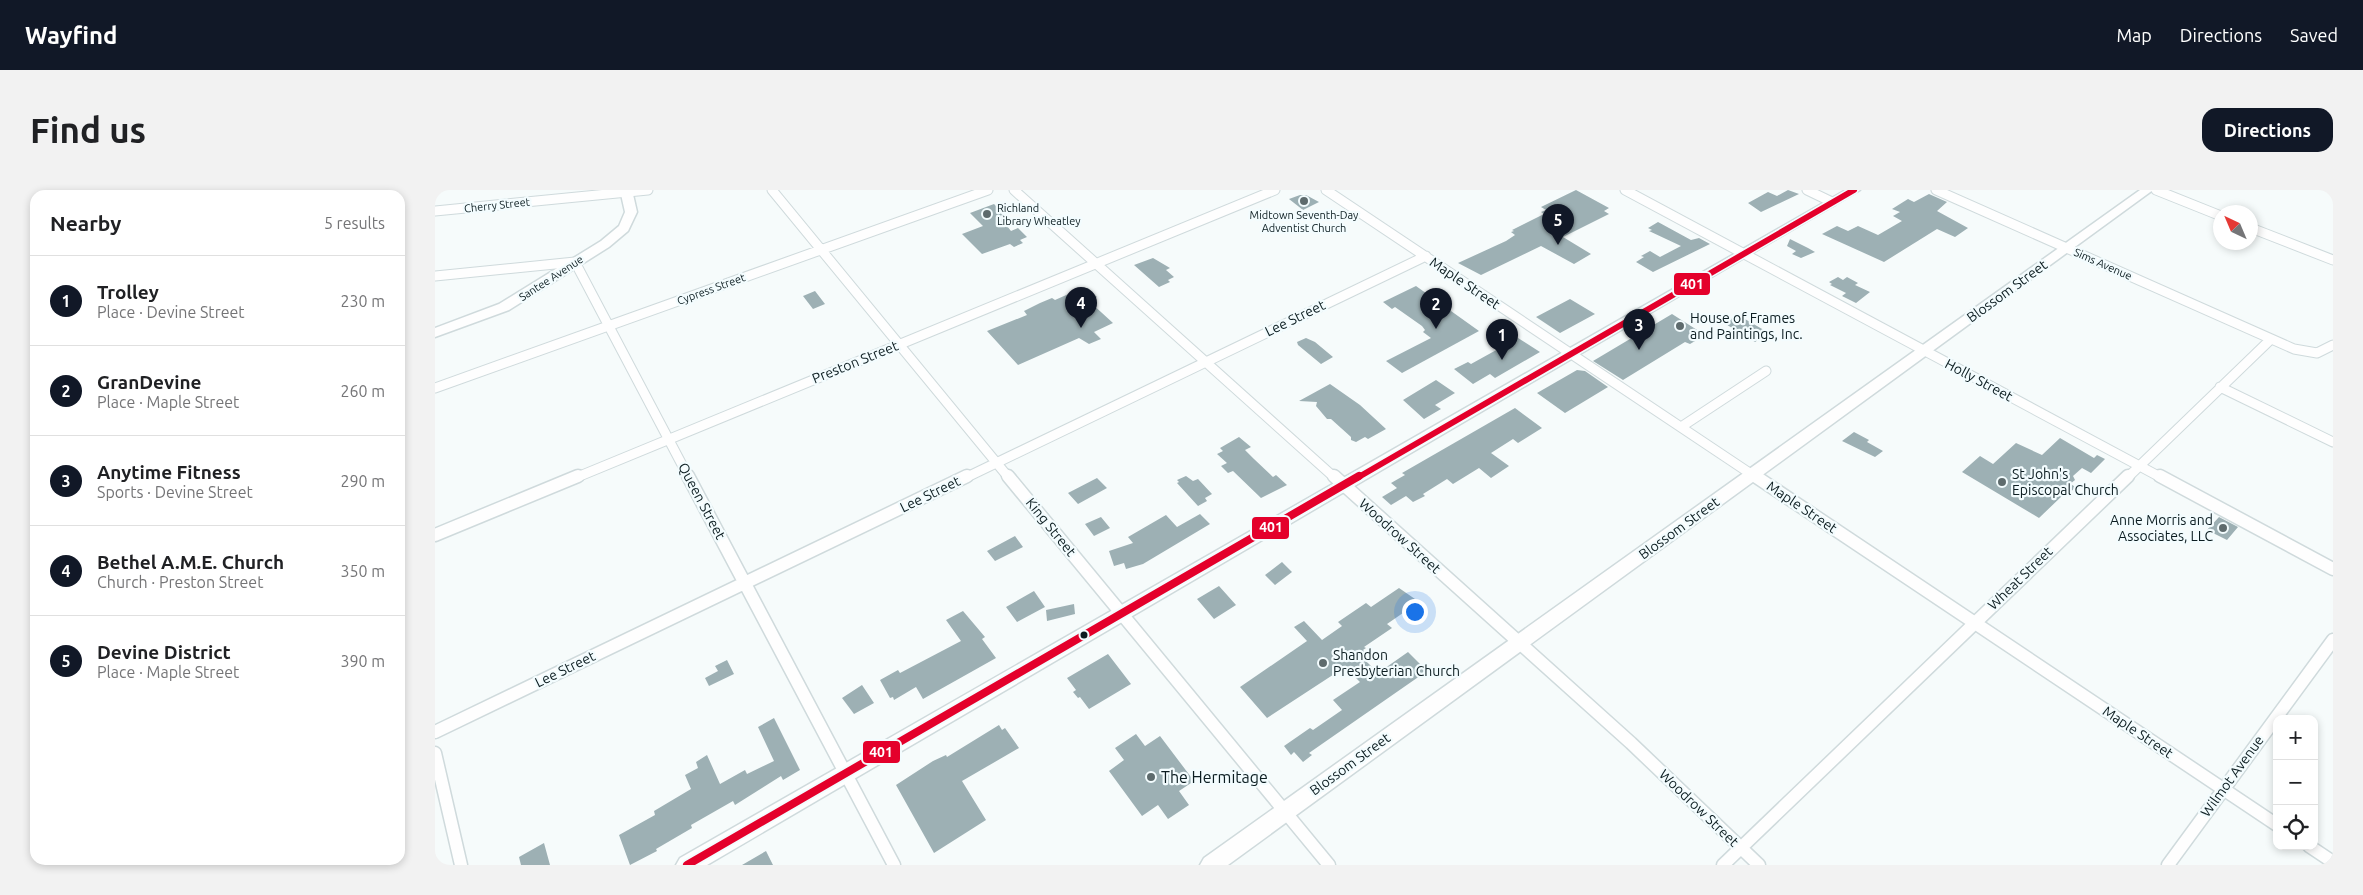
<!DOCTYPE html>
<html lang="en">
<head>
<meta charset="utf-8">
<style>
	body { margin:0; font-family:Ubuntu,sans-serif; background:#f2f2f2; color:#202124 }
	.controls { position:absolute; right:15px; bottom:15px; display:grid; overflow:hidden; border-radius:10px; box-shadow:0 2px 8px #0003 }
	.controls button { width:45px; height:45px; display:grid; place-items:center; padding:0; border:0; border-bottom:1px solid #e0e0e0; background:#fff; color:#202124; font:25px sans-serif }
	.compass { position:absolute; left:1778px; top:15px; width:45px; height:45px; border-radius:50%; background:#fff; box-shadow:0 2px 8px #0003; rotate:316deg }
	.you { position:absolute; left:979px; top:421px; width:18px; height:18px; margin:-12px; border:4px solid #fff; border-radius:50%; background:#1a73e8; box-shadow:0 0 0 8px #1a73e833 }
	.badge { display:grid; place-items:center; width:32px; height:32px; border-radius:50%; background:#111827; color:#fff; font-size:16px; font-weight:700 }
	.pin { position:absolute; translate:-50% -41px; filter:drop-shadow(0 1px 2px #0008) }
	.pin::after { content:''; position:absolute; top:26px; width:18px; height:15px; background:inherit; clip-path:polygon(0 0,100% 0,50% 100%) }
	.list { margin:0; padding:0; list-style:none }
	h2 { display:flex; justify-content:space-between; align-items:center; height:65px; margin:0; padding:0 20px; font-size:21px }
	h2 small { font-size:16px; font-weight:400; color:#757577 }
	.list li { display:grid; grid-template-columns:32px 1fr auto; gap:15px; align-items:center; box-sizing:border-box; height:90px; padding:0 20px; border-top:1px solid #e0e0e0 }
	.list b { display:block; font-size:19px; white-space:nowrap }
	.list p { margin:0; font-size:16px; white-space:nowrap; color:#757577 }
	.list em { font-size:16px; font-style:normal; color:#757577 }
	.icon { flex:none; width:28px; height:28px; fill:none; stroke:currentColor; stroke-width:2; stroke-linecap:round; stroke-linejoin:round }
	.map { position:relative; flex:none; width:1898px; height:675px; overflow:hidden; border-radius:15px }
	header { display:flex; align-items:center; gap:30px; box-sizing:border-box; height:70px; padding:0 25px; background:#111827; color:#fff }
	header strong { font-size:24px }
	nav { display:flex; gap:28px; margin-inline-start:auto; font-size:18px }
	.intro { display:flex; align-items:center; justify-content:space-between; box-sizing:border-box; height:120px; padding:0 30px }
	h1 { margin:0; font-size:35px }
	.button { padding:12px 22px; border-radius:15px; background:#111827; color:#fff; font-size:18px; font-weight:700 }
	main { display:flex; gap:30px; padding:0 30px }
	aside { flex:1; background:#fff; border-radius:15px; box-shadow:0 2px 8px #0003 }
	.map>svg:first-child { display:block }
	.building { fill:#9db0b4 }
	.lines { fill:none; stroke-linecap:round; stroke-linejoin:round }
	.street-far1-casing { stroke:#cfdadc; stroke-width:11 }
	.street-casing { stroke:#cfdadc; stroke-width:15 }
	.secondary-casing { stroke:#cfdadc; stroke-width:3 }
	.street-far1 { stroke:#fefefe; stroke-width:9 }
	.street { stroke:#fefefe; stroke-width:12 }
	.secondary { fill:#fefefe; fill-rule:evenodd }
	.bus-1-far1-casing { stroke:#f3fcfe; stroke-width:9 }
	.bus-1-casing { stroke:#f3fcfe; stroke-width:12 }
	.bus-1-far1 { stroke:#e4002b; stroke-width:6 }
	.bus-1 { stroke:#e4002b; stroke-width:8 }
	.poi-dot { fill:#5e6b6d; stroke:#f3fcfe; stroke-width:2 }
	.bus-dot { fill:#0c1d21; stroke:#f3fcfe; stroke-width:2 }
	.labels { text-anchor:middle; stroke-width:4.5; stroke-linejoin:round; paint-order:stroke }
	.far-street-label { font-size:11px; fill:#0c1d21; stroke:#f3fcfe }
	.far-poi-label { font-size:11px; fill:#0c1d21; stroke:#f3fcfe; text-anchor:start }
	.street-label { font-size:14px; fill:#0c1d21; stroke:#f3fcfe }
	.poi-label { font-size:14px; fill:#0c1d21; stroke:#f3fcfe; text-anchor:start }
	.near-poi-label { font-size:16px; fill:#0c1d21; stroke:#f3fcfe; text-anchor:start }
	.line-badge { stroke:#f3fcfe; stroke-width:2 }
	.badge-label { font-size:14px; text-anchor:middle; font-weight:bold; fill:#fff }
</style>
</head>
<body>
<header>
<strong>Wayfind</strong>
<nav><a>Map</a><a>Directions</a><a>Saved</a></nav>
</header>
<div class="intro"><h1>Find us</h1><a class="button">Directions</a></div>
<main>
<aside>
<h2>Nearby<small>5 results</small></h2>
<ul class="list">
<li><span class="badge">1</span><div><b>Trolley</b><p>Place · Devine Street</p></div><em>230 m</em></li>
<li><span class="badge">2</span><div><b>GranDevine</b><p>Place · Maple Street</p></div><em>260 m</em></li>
<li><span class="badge">3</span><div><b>Anytime Fitness</b><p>Sports · Devine Street</p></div><em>290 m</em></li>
<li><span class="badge">4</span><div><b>Bethel A.M.E. Church</b><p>Church · Preston Street</p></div><em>350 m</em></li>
<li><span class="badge">5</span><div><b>Devine District</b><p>Place · Maple Street</p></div><em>390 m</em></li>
</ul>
</aside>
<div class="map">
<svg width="1898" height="675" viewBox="0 0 1898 675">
	<rect width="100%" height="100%" fill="#f6fbfb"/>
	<path class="building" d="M1141,0L1174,18L1169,21L1174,24L1128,47L1156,64L1139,74L1106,56L1046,85L1023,73L1071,51L1080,45L1076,42L1079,41L1077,40L1109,24L1106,22L1111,20L1106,17Z
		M1353,0L1364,4L1326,22L1313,13L1333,2L1342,6Z
		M1494,4L1512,12L1502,21L1533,38L1520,47L1502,39L1449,72L1387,44L1402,36L1413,41L1423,36L1443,45L1467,31L1458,26L1465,22L1457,19L1473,9L1479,12Z
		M865,5H871L884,12L868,20L854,9Z
		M559,14L570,25L565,27L576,41L583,38L592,47L585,50L588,53L579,57L575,54L547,64L527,44L548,36L535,23Z
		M1223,32L1256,50L1264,48L1275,54L1218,82L1201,72L1209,67L1206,66L1215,61L1225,67L1246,56L1214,41L1217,40L1213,38Z
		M1355,49L1373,58L1380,62L1366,68L1357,64L1361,61L1352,56Z
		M718,68L735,78L731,80L739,87L733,90L735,92L724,97L699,75Z
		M1403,87L1408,90L1412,87L1423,93L1420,95L1435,102L1421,113L1407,106L1411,103L1395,95L1397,94L1394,92Z
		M981,96L1044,141L967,183L951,171L996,148L988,142L990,140L987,136L960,117L957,119L948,112Z
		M647,98H653L662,107L655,112L678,133L659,142L666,149L654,154L644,148L583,175L552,141L592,125L589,121L605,113L617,108L620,110Z
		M380,101L390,114L378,119L368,106Z
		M1135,109L1160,124L1125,143L1101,127Z
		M1237,124L1270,145L1255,154L1250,152L1188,190L1158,171Z
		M1303,125L1334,143L1320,152L1289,133Z
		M871,148L880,152L898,167L886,174L863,155L862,152Z
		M1083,148L1105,162L1060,188L1055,184L1038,194L1019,179L1033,172L1036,174Z
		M1142,180L1150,181L1173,197L1130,223L1102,203Z
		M1001,190L1020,203L1000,215L1006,219L989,229L968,210Z
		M895,194L925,215L951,239L933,249L930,247L921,252L916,250V247L896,229H892L881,216L882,212L864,211Z
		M1080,218L1107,238L1083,253L1078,249L1056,263L1074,276L1056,288L1044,278L1018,294L1012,289L988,304L990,306L978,312L971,306L956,315L947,307L962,298L956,293L970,285L967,283Z
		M1419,242L1434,250L1432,252L1448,261L1440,267L1407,251Z
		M804,247L816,257L810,260L819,269L838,287L841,285L852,295L826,308L798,281L793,283L786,276L792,273L782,264L788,261L785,258Z
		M1625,248L1659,268L1662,265L1670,269L1656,283L1647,278L1638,286L1640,290L1635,294L1641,297L1631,306L1628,305L1604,328L1527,282L1545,266L1558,274L1581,253L1607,265Z
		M751,286L758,291L763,289L777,304L770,308L772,311L763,316L742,293L744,292L742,290Z
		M662,288L672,298L643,314L633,303Z
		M765,324L775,334L708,374L691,379L689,373L679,376L674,361L698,353L693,347L731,325L742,337Z
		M666,327L675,338L659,346L650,334Z
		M1784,327L1803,337L1792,350L1772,340Z
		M580,346L588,357L560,371L552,361Z
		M847,372L857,382L840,395L830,385Z
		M784,396L801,415L779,429L762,409Z
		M964,398L980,409L977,410L981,414L952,434L957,438L929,457L931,458L928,460L934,466L929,469L943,483L973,462L992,481L874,563L877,565L868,572L859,562L856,565L849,556L875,538L878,540L907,520L898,510L925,492L910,477L832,528L805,497L872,451L859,437L869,431L887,450L907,436L903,432L931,413L936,417Z
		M599,401L610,417L582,432L571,417Z
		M639,414L640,424L612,431L611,420Z
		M528,421L550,447L547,449L561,468L488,509L481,497L459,510L458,507L455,508L445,490L463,480L465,483L526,451L511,430Z
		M673,464L696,494L654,519L645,507L643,508L638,502L641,500L632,488Z
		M292,470L299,484L274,496L270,488L283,481L280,476Z
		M427,495L439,513L419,524L407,508Z
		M339,528L365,580L348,590L346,586L300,615L298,611L256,635L257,638L221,659L222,661L195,675L184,645L220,625L219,621L256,599L250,585L263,578L261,572L272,565L285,594L310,580L312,584L339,571L323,537Z
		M564,535L567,540L570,538L584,558L527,591L551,630L499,663L461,595L498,571L511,565L512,567Z
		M701,544L710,556L725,546L759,591L744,601L754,615L733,629L723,615L707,626L674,581L689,570L680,558Z
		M109,653L115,675H86L84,667Z
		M331,661L338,675H307Z"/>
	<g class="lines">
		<defs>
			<path id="street-far1" d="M337,0L574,288
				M579,0L900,288
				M891,0L1322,288
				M1190,0L1727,288
				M1372,0L1397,12
				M1501,0L1859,159L1882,163L1898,155
				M1721,0L1786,26
				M0,21L213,0
				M1816,38L1898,70
				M0,86L140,72L254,288
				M1785,197L1898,252
				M0,198L553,0
				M1246,237L1331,181
				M140,288L840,0
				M530,288L991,66
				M1692,288L1835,150"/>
			<path id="street" d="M253,286L459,675
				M573,286L894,675
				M899,286L1196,553L1324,675
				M1320,286L1842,635
				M1725,286L1898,379
				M0,345L143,286
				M0,542L532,286
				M0,563L26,675
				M1874,656L1898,672
				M1288,675L1693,286
				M1733,675L1898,450"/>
			<path id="secondary" d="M185,0H197L202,22L193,41L174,57L74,120L0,147V138L64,114L166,51L184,36L190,22Z
				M1411,0H1425L272,675H241L245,668Z
				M1705,0H1718L793,675H765L769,668Z"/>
		</defs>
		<use href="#street-far1" class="street-far1-casing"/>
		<use href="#street" class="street-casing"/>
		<use href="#secondary" class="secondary-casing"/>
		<use href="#street-far1" class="street-far1"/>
		<use href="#street" class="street"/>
		<use href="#secondary" class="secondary"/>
		<defs>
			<path id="bus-1-far1" d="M922,288L1419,0"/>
			<path id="bus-1" d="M252,675L924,286"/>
		</defs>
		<use href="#bus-1-far1" class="bus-1-far1-casing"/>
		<use href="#bus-1" class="bus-1-casing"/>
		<use href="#bus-1-far1" class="bus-1-far1"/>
		<use href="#bus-1" class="bus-1"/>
	</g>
	<g class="poi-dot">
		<circle cx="869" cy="11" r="5"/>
		<circle cx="552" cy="24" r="5"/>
		<circle cx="1245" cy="136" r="5"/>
		<circle cx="1567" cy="292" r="5"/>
		<circle cx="1788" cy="338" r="5"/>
		<circle cx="888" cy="473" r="5"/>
		<circle cx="716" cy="587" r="5"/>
	</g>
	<circle class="bus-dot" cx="649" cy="445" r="4.5"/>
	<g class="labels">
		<g class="far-street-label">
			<text transform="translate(62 15) rotate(-6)" y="4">Cherry Street</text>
			<text transform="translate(1668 74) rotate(24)" y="4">Sims Avenue</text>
			<text transform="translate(116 88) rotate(-33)" y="4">Santee Avenue</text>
			<text transform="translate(276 99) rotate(-20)" y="4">Cypress Street</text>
		</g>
		<g class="far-poi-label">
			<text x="562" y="22">Richland<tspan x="562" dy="13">Library Wheatley</tspan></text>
			<text x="869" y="29" text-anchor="middle">Midtown Seventh-Day<tspan x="869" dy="13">Adventist Church</tspan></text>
		</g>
		<g class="street-label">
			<text transform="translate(1030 93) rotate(34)" y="5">Maple Street</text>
			<text transform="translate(1572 101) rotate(-36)" y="5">Blossom Street</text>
			<text transform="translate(860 128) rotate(-26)" y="5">Lee Street</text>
			<text transform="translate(420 172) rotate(-22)" y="5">Preston Street</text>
			<text transform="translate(1544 190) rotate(28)" y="5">Holly Street</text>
			<text transform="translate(495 304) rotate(-26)" y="5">Lee Street</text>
			<text transform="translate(267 311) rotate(62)" y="5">Queen Street</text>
			<text transform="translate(1367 317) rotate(34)" y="5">Maple Street</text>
			<text transform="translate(616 337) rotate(51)" y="5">King Street</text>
			<text transform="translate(1244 338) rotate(-36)" y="5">Blossom Street</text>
			<text transform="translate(965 346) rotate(42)" y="5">Woodrow Street</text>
			<text transform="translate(1585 388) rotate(-44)" y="5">Wheat Street</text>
			<text transform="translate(130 479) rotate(-26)" y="5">Lee Street</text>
			<text transform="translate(1703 542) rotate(34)" y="5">Maple Street</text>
			<text transform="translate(915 574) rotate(-36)" y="5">Blossom Street</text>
			<text transform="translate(1797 586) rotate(-54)" y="5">Wilmot Avenue</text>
			<text transform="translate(1264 618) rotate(44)" y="5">Woodrow Street</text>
		</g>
		<g class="poi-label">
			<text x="1255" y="133">House of Frames<tspan x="1255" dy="16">and Paintings, Inc.</tspan></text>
			<text x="1577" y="289">St John's<tspan x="1577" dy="16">Episcopal Church</tspan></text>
			<text x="1778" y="335" text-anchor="end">Anne Morris and<tspan x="1778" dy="16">Associates, LLC</tspan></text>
			<text x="898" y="470">Shandon<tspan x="898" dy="16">Presbyterian Church</tspan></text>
		</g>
		<g class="near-poi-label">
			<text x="726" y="593">The Hermitage</text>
		</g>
	</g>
	<g class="line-badge">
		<rect x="1238" y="82" width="38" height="24" rx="5" fill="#e4002b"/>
		<rect x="816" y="326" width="39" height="24" rx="5" fill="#e4002b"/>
		<rect x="427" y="550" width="39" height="24" rx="5" fill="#e4002b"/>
	</g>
	<g class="badge-label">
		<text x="1257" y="99">401</text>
		<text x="836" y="342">401</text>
		<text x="446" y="567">401</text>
	</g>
</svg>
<div class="controls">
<button>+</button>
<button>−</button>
<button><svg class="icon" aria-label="locate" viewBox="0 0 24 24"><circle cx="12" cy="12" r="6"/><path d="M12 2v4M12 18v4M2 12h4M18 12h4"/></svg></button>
</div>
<svg class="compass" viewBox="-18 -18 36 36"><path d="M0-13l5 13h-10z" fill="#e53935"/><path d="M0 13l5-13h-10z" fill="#757577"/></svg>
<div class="you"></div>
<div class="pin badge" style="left:1067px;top:170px">1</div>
<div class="pin badge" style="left:1001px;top:139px">2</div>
<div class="pin badge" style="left:1204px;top:160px">3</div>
<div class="pin badge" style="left:646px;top:138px">4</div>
<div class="pin badge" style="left:1123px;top:55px">5</div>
</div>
</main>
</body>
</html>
